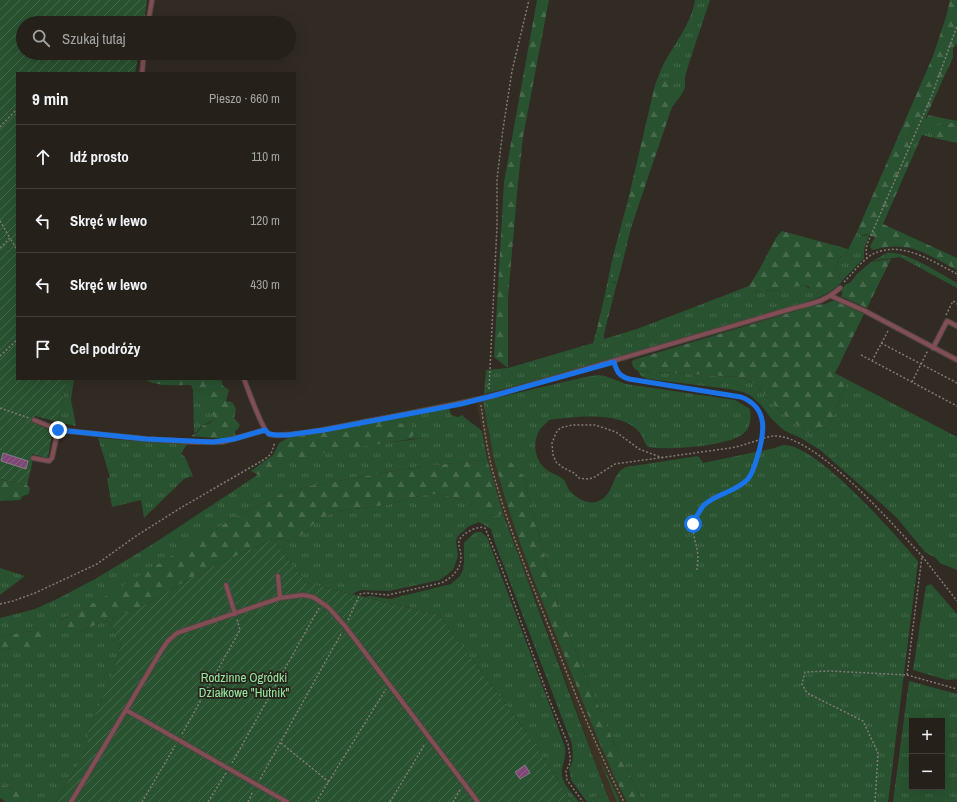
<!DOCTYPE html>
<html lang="pl">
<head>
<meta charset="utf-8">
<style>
	body { margin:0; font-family:"Archivo Narrow",sans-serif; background:#2d2823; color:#f1f3f6 }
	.controls { position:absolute; right:12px; bottom:12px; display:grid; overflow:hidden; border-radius:0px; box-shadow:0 4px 16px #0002 }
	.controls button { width:36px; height:36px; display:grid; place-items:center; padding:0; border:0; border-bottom:1px solid #423e39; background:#25201a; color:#f1f3f6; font:20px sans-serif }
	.stop { position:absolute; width:12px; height:12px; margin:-9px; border:3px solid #1a73e8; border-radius:50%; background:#fff }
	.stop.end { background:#1a73e8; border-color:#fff; box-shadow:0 1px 4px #0008 }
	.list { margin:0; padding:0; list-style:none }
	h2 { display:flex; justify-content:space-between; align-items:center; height:52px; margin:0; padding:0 16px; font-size:17px }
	h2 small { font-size:13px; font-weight:400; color:#a3a3a2 }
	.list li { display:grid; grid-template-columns:26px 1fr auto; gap:12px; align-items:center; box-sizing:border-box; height:64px; padding:0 16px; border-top:1px solid #423e39 }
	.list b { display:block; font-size:15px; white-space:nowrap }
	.list em { font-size:13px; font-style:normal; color:#a3a3a2 }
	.icon { flex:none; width:22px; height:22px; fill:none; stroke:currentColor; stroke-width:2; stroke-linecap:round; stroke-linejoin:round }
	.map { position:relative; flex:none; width:957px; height:802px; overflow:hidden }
	.search { position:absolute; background:#25201a; box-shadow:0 4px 16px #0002; left:16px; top:16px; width:280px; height:44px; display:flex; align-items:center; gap:10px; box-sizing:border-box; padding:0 14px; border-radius:22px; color:#a3a3a2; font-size:15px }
	.panel { position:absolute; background:#25201a; box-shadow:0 4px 16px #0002; left:16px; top:72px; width:280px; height:308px; border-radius:0px }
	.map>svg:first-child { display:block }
	.built { fill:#3d3325 }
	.grass { fill:url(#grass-tufts); fill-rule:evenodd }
	.forest { fill:url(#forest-firs) }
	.garden { fill:url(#garden-furrows) }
	.building { fill:url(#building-hatch); stroke:#867c84 }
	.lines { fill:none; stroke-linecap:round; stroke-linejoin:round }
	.lane-casing { stroke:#4c463f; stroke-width:6 }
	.path { stroke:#807b74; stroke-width:1.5; stroke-dasharray:2 2; stroke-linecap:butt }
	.lane { stroke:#824d54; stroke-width:4 }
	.route { stroke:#1a73e8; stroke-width:5 }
	.labels { text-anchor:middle; stroke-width:3.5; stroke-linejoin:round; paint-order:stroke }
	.park-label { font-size:13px; fill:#93e8a1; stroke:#28221a }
</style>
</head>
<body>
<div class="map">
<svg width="957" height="802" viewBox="0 0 957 802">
	<defs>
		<pattern id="grass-tufts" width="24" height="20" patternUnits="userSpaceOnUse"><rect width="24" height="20" fill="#295230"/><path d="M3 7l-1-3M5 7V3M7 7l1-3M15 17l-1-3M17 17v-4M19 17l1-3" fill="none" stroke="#476a4d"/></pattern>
		<pattern id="forest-firs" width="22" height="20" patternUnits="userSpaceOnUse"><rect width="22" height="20" fill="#295230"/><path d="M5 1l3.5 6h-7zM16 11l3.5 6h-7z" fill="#476a4d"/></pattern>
		<pattern id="garden-furrows" width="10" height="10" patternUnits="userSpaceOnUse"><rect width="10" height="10" fill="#295230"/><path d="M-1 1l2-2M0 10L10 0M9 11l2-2" fill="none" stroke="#476a4d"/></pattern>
		<pattern id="building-hatch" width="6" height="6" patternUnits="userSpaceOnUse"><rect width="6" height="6" fill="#7f4775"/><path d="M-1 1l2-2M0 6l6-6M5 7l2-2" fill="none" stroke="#906188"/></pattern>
	</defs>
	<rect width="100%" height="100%" fill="#312b23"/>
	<path class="built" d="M483,401L494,459L500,483L553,626L604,753L627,802H620L602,765L617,802H610L607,795L547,629L520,561L492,483L477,403Z"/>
	<path class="grass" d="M695,0H710L689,63L685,77V88L680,97L672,107V99L663,79L655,85C658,78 660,71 663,65C674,45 692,22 695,0Z
		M928,115L957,121V122L939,125L932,133L934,138L922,135L908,167V160L911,151L908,144L907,138L913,130L924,124Z
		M628,200C630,206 632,207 638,207L631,228L620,273L617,271L613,283H617L613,298L610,295L605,294L613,256Z
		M859,227L861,236L869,235L864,250V258L841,282L839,275L835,271L839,257L847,255C848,246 856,236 859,227Z
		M887,253C907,251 939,273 957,283V288L900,257L878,260L871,262Z
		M786,283L791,287L804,285L815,293L820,292L824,295C785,313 742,322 700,334C628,355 557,376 484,394L486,370L508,368L593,343L596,333L599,335L604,334V339L637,329L749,286L752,291L765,292L767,290L773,291L781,289L782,285Z
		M638,371L740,377C760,382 764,396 778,409C787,418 798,425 808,433L829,426L848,380L957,437V570L940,563L935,557L936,558L925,552L897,518L884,506L820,450L801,438L785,431L780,427L770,417L761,405L751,396L743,392L729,389L648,379L641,376Z
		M599,375L605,376L626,384L735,400L750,409C751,417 751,427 744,433C731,446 666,451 648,447C644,443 643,437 640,433C621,410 576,417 549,420C546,424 541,427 539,431C532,444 535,462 547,470C552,474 559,475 563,479C567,483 567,489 571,492C577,498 587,504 596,502C615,497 610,474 626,467L698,456L702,461L703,463L775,448C778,447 781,445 784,445C817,444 896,536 918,561L888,802H643L615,745L583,670L561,614L549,574L524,478C517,465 509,460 494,459L483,401L585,377Z
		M67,379H74L71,400L76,426L58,422Z
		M196,389L206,398L214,418C209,424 208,422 202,426C198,429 199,432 194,433L193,390Z
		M449,408L451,415L458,417L462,415C468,421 475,425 482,431L487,459L406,469L310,486L280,495L232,519L106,597L60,620L77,632L109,620L121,644L111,679L88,731V747L56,802H32L18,792L0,784V648L23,649L39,628L33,631L0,636V618L35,609L59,598L95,579L153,544L265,470C314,448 372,445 425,438L411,439L414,434L407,423L404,421L402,424L400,423L397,417Z
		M98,438L150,442L188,443L181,454L185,457L193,476L184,479L144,518L141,500L112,507L107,478L110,477Z
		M435,494L449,496L463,500L478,509L493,516L503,514L607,795L603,797L595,796L590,802H587L571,780L569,768C575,761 572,752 572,744L495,543L491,529L479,522L469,526L458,536L456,541L458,556L453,570L440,580L389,591L361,590L352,594L306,583L273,539L292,541L306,532L317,520L338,511L386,505L423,495Z
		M476,532H481L487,537L565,747C566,757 564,760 562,769C559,781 572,793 579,802H572L528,734L439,615L365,597L370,596L390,599L451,584L460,576L463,570L464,563V543L472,535Z
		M0,568L25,576L0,595Z
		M931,584L957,614V679L947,680L913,670L925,592L926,586Z
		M909,681L957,694V802H893ZM912,721H942V787H912Z"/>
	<path class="forest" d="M537,0H549L523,137L518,183L508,298V368L494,357L504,182Z
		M950,0H957V44L953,48V57L926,117L928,121L924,124L923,129L919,132L913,130L907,138L908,144L911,151L908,160V167L883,224L957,258V270C924,253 910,240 872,250L870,246L875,237L866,234L861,236L859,227L933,56L946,17Z
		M663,79L668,80L671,84L672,88V107L638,207H633L630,205L628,200L655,85Z
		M957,122V143L934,138L932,133L934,128L939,125Z
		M782,231L848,249L847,255L839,257L835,271L839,275L841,282C836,288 831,291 824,295L820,292L815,293L810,292L809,287L804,285L791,287L786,283L783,285L781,289L773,291L767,290L765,292L752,291L749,286L759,270L777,236Z
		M891,259L867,308L840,296L842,295V289L846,284L850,283L857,274L871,262Z
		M614,271H617L620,273L617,283L611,281V274Z
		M605,294L610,295L613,298L604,334L602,336L596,333Z
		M832,301H836L864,314L835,373L848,380L829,426L808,433C798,425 787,418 778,409C764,396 760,382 740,377L638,371C633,368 632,366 632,361L636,359L815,305L825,304Z
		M145,379H221L223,386L229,390L226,401L232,402L236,409L234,418L240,425L238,429L235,431V436L224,439L191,436L198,432L202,426L210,423L214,418C209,406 206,397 196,389L193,390L191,385C179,385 153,387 145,379Z
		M397,417L400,420V423L402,424L404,421L412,425V430L414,434L411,439L316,454L279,464L258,475L251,471L273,455L279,443L290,437L360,426Z
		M487,459L503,514L493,516L486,514L463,500L449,496L435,494L423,495L386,505L338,511L317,520L306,532L292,541L273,539L201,572L149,603L109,620L77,632L69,629L59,621L106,596L232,519L280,495L310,486L406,469Z
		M494,459C511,460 516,464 524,478L549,574L561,614L583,670L615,745L643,802H627C604,758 587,711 568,665C541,598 512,529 494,459Z
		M0,479L27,485L30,488L29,494L23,496L20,500L0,501Z
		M39,628L45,636C37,655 17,648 0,648V636L33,631Z
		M598,756L618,797L620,802H617Z
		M0,784L18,792L32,802H6L0,798Z
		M607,795L610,802H590L595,796L603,797Z"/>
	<path class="garden" d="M0,0H147L144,23H23V53H139L135,73H17V379H67L58,422L35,416L32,422L49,430L52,434L48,458L32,454L33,460L27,485L0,479Z
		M273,539L306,583L439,615L528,734L572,802H56L88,747V731L111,679L121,644L109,620L149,603L201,572Z"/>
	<path class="building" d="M3,453L28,461L26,469L1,461Z
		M525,765L530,773L520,779L515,772Z"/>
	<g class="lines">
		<defs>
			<path id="lane" d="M148,23L152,0
				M142,73L144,53
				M831,296L865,311L957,360
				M933,348L947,321L957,326
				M244,379C248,389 262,430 269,434C283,440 355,423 374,420C415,412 456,405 496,395L794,308C814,303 824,302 840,288
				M34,420L58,430L146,439L195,442H222L265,430
				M33,458L49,461L52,458L58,430
				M278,576L280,598
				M226,585L235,614
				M126,710L287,802
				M71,802L161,651L168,641L177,633L280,598L303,595L313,597L328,607L345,626L478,802"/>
		</defs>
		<use href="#lane" class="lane-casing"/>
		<path class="path" d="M0,127L17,109
			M0,221L10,238
			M0,248L10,238L17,250
			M867,259L866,249L868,242L932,95L957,26
			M844,282C853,273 862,260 873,254C901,240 932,261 957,274
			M946,315L953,301L957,304
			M881,343L957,383
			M861,355L957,406
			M0,356L17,340
			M872,361L888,331
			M616,367C619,375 622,377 629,379L741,397C770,408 764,434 757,457C755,464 753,473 748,479C734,495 709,494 698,513C688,531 697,540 698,557C698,561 697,566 697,570
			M912,382L928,350
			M489,389L497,226V179L503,129L512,71L529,0
			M481,405C484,427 488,456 494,476C509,529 530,579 550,630C573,688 595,746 624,802
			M0,408L29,418
			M663,458L639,449L616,432L595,425H572L560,428L556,433L552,443L553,455L556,462L562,467L574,473L579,478L586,479L593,478L615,464L723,449C732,448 741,446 749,443C757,441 765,437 773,436C816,434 893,525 922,556
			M0,604L13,601L35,593L97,564L136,536L182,507L265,459L271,454L275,442
			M348,620L360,594L366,593L388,595L441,583C452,578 461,569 461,557C461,551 458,546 459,541C462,533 478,525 485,528L502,569L549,699L568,744L570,757V763L566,771L567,780L583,802
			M907,675L957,689
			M182,734L240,630L237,619
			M281,743L329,782
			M232,763L319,608
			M260,779L342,632
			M142,802L175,746
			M208,802L226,773
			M248,802L253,791
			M316,802L386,689
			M390,802L425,744
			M453,802L460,790
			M875,802L878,753L863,721L807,693L802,684L805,672L830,671L907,675L922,556L957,601"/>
		<use href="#lane" class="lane"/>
	</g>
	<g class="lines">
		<path class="route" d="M58,430L146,439L213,442L234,439L265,430L269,434L276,435H288L324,430L461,404L496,395L614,362C617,372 619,376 629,379L741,397C770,408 764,435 757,458C755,465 752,475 747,480C735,492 716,494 704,505C699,511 696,517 693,524"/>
	</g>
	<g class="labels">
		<g class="park-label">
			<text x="244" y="682">Rodzinne Ogródki<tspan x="244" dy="15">Działkowe "Hutnik"</tspan></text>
		</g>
	</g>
</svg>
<div class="controls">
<button>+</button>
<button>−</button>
</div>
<div class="stop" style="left:693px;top:524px"></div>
<div class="stop end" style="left:58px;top:430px"></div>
<div class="search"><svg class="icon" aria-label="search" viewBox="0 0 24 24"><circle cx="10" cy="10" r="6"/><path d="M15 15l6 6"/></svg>Szukaj tutaj</div>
<section class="panel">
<h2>9 min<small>Pieszo · 660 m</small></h2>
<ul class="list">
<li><svg class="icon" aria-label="ahead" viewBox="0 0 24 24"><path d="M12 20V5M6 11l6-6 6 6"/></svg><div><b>Idź prosto</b></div><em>110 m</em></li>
<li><svg class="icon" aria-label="left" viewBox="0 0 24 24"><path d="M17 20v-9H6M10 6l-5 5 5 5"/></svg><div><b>Skręć w lewo</b></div><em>120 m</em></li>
<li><svg class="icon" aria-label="left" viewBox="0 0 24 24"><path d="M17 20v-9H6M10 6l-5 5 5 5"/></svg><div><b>Skręć w lewo</b></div><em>430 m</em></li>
<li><svg class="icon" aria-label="arrive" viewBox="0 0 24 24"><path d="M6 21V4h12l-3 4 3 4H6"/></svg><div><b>Cel podróży</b></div></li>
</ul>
</section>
</div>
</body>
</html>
